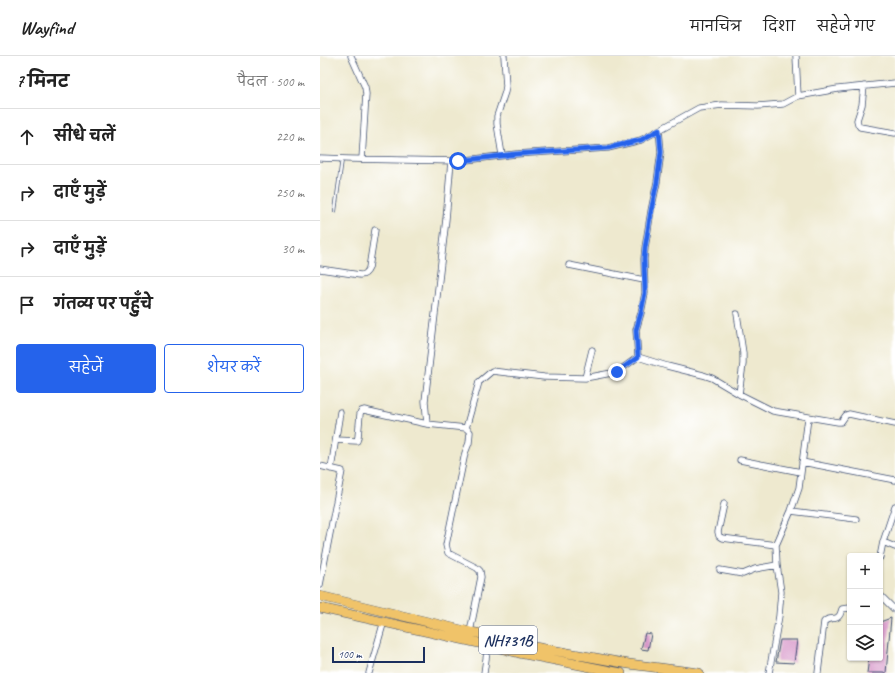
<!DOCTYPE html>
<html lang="hi">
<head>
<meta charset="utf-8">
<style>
	body { margin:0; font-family:Caveat,"Playpen Sans Deva",sans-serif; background:#f6f6f6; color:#222 }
	.controls { position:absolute; right:12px; bottom:12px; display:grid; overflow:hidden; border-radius:4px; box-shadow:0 1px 3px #0004 }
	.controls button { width:36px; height:36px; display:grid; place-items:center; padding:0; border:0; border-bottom:1px solid #e0e0e0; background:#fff; color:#222; font:20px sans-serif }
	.scale { position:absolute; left:12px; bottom:10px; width:93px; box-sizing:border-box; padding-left:4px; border:2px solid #1b2f5e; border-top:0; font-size:11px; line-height:14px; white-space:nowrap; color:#1b2f5e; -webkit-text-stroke:3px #fff; paint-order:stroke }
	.stop { position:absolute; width:12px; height:12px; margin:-9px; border:3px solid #2563eb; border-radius:50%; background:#fff }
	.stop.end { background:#2563eb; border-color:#fff; box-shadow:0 1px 4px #0008 }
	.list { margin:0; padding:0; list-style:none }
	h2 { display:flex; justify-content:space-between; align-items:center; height:52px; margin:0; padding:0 16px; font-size:17px }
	h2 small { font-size:13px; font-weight:400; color:#767676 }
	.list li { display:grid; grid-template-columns:26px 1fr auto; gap:12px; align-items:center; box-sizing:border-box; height:56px; padding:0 16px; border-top:1px solid #e0e0e0 }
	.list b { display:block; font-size:15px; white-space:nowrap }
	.list em { font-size:13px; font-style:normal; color:#767676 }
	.actions { display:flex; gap:8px; padding:12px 16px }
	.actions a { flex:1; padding:9px 0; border:1px solid #2563eb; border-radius:4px; text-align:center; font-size:14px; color:#2563eb }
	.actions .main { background:#2563eb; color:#fff }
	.icon { flex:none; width:22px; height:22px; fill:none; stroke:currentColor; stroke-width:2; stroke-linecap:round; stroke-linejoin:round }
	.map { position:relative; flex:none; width:575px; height:617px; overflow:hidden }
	header { display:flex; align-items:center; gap:24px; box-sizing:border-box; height:56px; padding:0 20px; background:#fff; border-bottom:1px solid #e0e0e0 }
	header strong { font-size:19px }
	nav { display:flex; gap:22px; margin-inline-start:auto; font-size:14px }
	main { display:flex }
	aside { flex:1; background:#fff }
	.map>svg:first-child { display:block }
	.building { fill:#d591c6 }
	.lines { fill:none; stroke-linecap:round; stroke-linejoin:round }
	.service-casing { stroke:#3b4b6f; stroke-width:4 }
	.minor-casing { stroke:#3b4b6f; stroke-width:7 }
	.trunk-casing { stroke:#3b4b6f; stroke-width:10 }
	.service { stroke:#fff; stroke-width:2.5 }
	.minor { stroke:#fff; stroke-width:5.5 }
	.trunk { stroke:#f0c369; stroke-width:9 }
	.route { stroke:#2563eb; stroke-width:5 }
	.labels { text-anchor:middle; stroke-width:4; stroke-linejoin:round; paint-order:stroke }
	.shield { fill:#fff; stroke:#5f6d8e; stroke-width:1 }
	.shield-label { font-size:16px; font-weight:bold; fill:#1b2f5e }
</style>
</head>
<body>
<header>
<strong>Wayfind</strong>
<nav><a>मानचित्र</a><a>दिशा</a><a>सहेजे गए</a></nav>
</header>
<main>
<aside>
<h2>7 मिनट<small>पैदल · 500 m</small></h2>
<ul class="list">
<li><svg class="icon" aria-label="ahead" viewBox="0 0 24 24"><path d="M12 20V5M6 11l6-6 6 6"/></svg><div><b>सीधे चलें</b></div><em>220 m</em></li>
<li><svg class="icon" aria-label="right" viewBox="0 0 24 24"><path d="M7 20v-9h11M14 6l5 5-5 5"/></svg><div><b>दाएँ मुड़ें</b></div><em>250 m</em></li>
<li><svg class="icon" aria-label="right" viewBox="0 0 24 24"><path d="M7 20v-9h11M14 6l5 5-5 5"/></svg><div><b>दाएँ मुड़ें</b></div><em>30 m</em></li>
<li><svg class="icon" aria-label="arrive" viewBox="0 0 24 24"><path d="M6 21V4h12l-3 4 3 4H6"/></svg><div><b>गंतव्य पर पहुँचे</b></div></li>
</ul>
<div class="actions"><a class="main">सहेजें</a><a>शेयर करें</a></div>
</aside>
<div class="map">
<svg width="575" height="617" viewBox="0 0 575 617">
	<rect width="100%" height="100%" fill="#fff"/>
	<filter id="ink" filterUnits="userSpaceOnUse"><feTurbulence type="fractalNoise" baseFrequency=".025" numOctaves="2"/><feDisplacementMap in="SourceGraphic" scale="8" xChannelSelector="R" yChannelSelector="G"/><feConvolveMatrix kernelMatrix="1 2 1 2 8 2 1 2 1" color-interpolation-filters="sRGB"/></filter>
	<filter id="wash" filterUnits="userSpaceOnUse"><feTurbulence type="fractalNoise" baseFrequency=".012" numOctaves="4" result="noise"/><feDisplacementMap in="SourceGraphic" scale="16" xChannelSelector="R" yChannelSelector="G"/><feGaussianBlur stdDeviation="0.9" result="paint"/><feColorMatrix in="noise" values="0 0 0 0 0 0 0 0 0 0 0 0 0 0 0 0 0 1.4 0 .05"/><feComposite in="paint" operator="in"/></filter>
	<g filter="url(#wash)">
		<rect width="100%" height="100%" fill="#eee9cf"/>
		<g id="blocks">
			<path class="building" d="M571,562L566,617H547L549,602H560V566Z
				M325,577L331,578L328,594L321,593Z
				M460,584H477L474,607L456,606Z"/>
		</g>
	</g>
	<g filter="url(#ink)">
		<use href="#blocks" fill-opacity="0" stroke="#3b4b6f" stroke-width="1"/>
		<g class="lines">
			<defs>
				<path id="service" d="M15,155L22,103"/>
				<path id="minor" d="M31,0L45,31L46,38L42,103
					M476,0L478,40
					M544,30L542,49L537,64L538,68L540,71L575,77
					M182,99L177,68V60L185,36L186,30L184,0
					M0,102L29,103L138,105L196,98L288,92L321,84L379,52L402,49L438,50L463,48L478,40L518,33L575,27
					M249,209L324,224
					M0,213L40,219C45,219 47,217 49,212L55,174
					M417,258L423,297V308L419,338
					M318,301L347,310L383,319L392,322L419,338L453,355L518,366H521L526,359L529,358L575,368
					M265,322L272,294
					M107,368L105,345L126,163L131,105
					M146,372L159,326L172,315L224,321L265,322L297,316L318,301L316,274L321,257L325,237L324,203L325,192L331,155L337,126L341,96L339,74
					M16,384L37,385L38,381L40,358L41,355L44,354L107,368L146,372L150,376L149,387L145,397L126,489L128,497L157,512L160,515L161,521L150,576
					M420,404L481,416
					M482,406L575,424
					M0,410L22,415L0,529
					M11,413L20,356
					M404,448L398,476L399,480L402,482L456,489
					M471,455L536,463
					M563,486L575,491
					M560,501L563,486L575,450
					M400,514L423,518L435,513L457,509
					M560,539L575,554
					M49,617L64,565
					M164,617L168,589
					M449,617L459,560L461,536L457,509L456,489L471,455L479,432L488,362
					M498,617L504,566C509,560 516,565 519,560C521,558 521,555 522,553L530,552"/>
				<path id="trunk" d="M0,540L150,576L170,579L209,590L309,608L379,617
					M0,552L168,589L199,597L301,617"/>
			</defs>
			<use href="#service" class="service-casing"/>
			<use href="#minor" class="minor-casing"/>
			<use href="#trunk" class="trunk-casing"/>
			<use href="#service" class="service"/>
			<use href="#minor" class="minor"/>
			<use href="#trunk" class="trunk"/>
		</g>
	</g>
	<g class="lines" filter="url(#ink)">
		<path class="route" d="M138,105L196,98L288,92L321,84L339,74L341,96L337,126L331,155L325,192L324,203L325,237L321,257L316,274L318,301L297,316"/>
	</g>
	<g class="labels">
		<rect class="shield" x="159" y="570" width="58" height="28" rx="3"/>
		<g class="shield-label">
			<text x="188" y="590">NH731B</text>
		</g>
	</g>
</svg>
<div class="controls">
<button>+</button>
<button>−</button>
<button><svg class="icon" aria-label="layers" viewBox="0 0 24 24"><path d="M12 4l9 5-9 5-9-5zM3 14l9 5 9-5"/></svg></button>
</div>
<div class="scale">100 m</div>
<div class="stop" style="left:138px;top:105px"></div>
<div class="stop end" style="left:297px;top:316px"></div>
</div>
</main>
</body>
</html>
